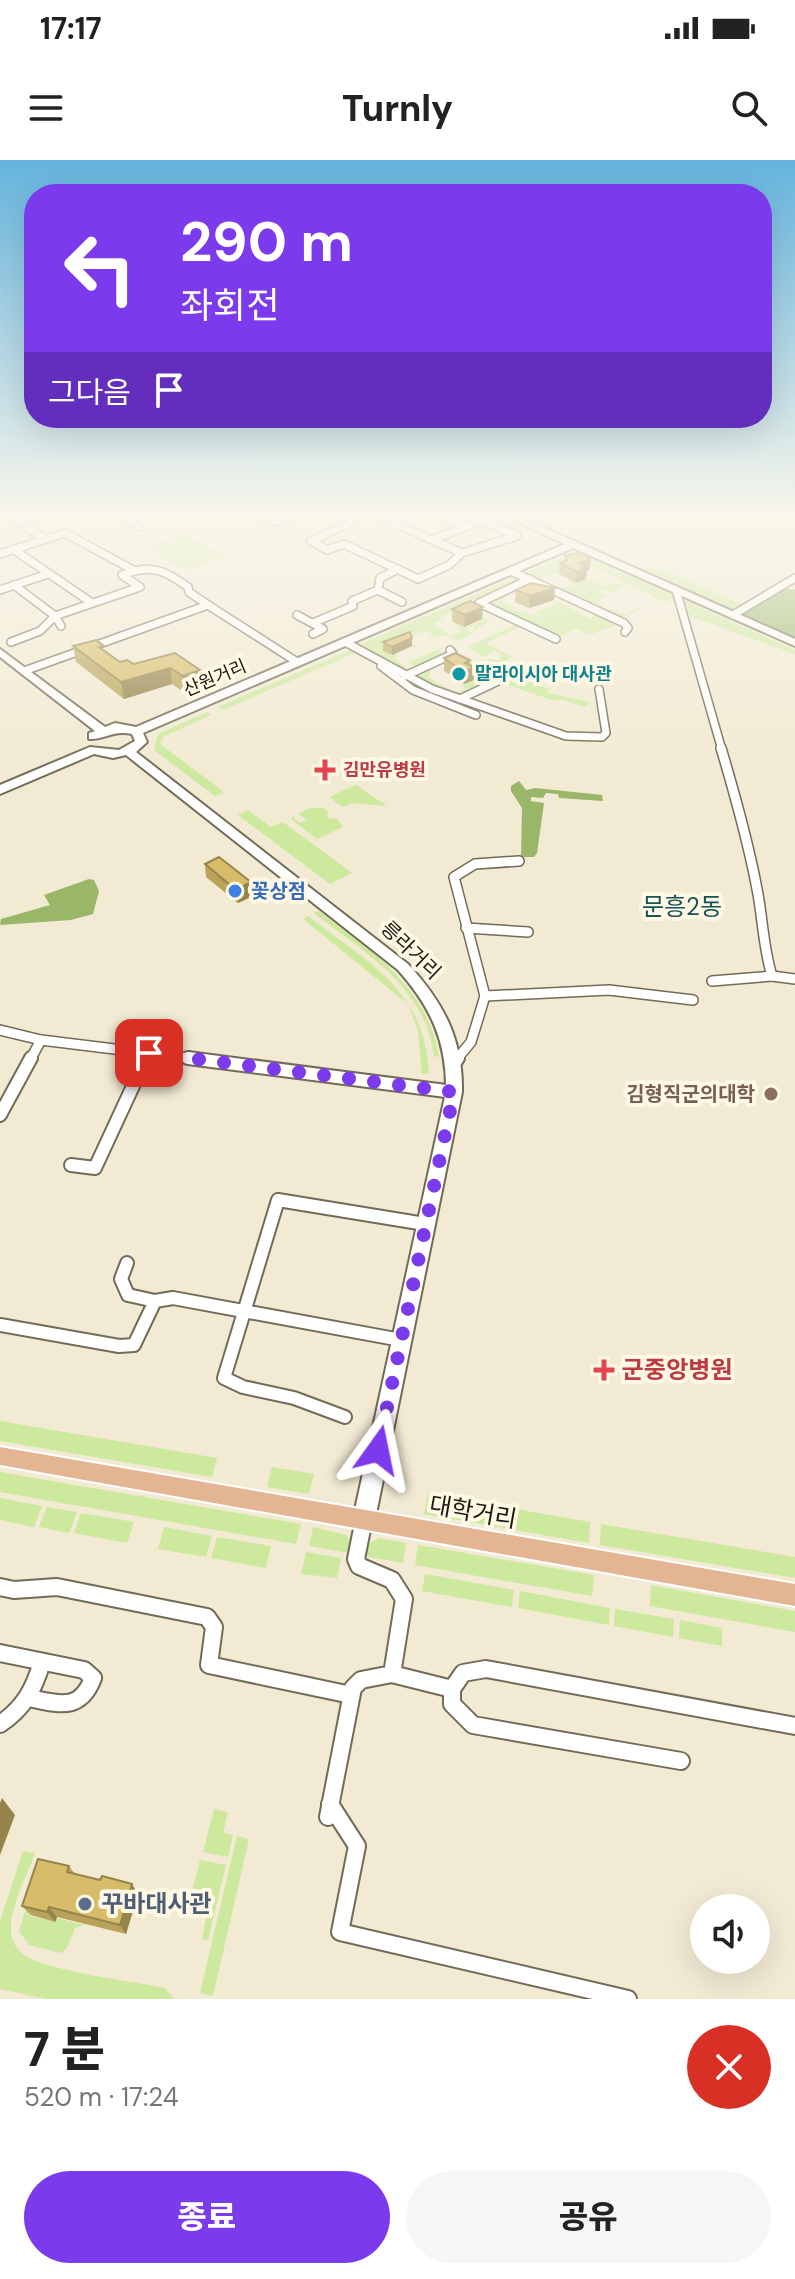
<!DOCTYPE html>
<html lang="ko">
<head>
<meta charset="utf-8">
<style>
	body { margin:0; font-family:"DM Sans","Noto Sans KR",sans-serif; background:#f6f6f6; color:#222; height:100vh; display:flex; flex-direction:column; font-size:30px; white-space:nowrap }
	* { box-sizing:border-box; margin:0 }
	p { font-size:26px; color:#767676 }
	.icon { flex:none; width:44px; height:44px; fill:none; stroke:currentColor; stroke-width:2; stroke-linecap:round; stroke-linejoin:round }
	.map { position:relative; height:1839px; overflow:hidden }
	.sheet { display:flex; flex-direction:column; background:#fff; flex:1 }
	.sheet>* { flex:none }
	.hud { position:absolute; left:24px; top:24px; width:748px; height:244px; border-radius:32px; box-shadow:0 8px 32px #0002; background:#7c3aed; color:#fff; overflow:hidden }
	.controls { position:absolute; left:690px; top:1734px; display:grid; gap:16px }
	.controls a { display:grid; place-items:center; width:80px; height:80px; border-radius:50%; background:#fff; box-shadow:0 8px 32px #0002; font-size:40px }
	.pin { position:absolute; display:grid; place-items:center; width:68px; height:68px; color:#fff; margin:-34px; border-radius:16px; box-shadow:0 4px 12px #0006 }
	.me { position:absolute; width:88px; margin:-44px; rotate:12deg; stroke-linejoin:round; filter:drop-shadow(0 0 6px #0008) }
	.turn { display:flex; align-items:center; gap:28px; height:168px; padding:0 24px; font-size:36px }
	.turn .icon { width:104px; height:104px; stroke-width:2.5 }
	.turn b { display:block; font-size:56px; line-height:68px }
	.then { display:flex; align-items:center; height:76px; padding:0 24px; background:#0003; gap:16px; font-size:30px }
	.round { display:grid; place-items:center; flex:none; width:84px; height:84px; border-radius:42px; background:#f6f6f6 }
	.overview { display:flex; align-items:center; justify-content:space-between; height:136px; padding:0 24px }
	h1 { font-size:48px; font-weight:800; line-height:60px }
	.primary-button { display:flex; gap:16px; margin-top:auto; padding:16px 24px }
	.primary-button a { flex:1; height:92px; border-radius:48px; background:#7c3aed; color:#fff; font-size:32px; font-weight:800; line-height:92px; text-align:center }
	.primary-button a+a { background:#f6f6f6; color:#222 }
	.status { display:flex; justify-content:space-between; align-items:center; height:56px; padding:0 40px; background:#fff; direction:ltr }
	.status svg { height:22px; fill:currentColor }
	header { display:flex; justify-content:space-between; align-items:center; height:104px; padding:0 24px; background:#fff; font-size:36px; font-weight:800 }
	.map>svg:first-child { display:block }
</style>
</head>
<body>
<div class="status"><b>17:17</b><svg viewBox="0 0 49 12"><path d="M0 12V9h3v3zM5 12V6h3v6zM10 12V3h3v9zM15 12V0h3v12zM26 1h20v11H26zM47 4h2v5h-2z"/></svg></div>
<header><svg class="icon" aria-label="menu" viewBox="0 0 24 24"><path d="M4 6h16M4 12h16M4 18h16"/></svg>Turnly<svg class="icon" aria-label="search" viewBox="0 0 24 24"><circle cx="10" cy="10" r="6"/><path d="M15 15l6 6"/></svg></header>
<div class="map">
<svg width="795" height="1839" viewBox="0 0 795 1839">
	<rect width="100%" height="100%" fill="#f2ead3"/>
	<g fill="#cce99e">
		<polygon points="185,374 224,396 186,410 146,387"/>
		<polygon points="575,392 672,434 676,441 661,441 628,423 617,428 616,432 598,430 607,437 597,442 605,448 625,454 638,447 642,449 619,458 547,425 565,428 574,425 565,419 576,423 589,419 605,425 620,423 606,427 625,422 584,404 550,415 539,422 522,414"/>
		<polygon points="638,406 663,410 744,445 732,449"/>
		<polygon points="519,416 527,419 468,442 470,444 439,458 443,460 433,464 451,476 462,471 451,461 464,468 475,463 467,470 472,472 476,463 483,460 470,453 473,452 491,461 460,480 465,483 447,476 429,477 433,474 426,471 408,476 414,480 410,482 418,487 415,488 406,484 384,491 391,496 397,494 395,499 408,509 415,506 409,502 441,488 443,489 437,493 447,492 407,512 356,486"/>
		<polygon points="503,434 506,436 501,441 514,447 511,449 530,454 527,457 533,454 542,458 535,453 559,442 591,459 595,456 591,452 617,464 590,475 576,469 556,478 485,444"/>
		<polygon points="683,440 795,490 795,494 689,456"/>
		<polygon points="503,458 524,465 486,483 512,497 505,501 516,507 527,502 528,505 461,536 413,517 430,510 429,518 456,533 466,529 462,526 474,520 465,515 466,499 494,515 502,511 486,499 501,500 500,493 495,491 483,497 467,487 515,465"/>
		<polygon points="350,490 355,493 223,550 218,547"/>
		<polygon points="532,508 541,513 527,521 549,529 548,533 590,542 585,547 564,540 552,540 501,523"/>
		<polygon points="207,552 211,555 163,577 160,584 224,632 215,636 154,590 158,574"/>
		<polygon points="356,625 387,646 351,643 343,647 329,637"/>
		<polygon points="310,648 323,648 328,651 327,658 337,659 343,667 317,679 291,659 293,656 299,663 308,660 298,654"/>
		<polygon points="248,650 271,667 283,662 352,713 330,724 238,655"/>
		<path d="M319,751C371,791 428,827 439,897L434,896C426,827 364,792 314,753Z"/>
		<path d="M308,756C368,803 425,829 429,914H422L418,871L408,844L303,759Z"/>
		<polygon points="0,1261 217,1298 212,1317 0,1281"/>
		<polygon points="272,1307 314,1314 309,1334 267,1327"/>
		<polygon points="0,1312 301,1364 296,1384 0,1332"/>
		<polygon points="428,1334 590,1362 589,1383 424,1354"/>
		<polygon points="0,1338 42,1346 34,1367 0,1360"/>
		<polygon points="47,1347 77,1352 69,1373 39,1367"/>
		<polygon points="81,1353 134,1362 127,1383 74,1373"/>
		<polygon points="601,1364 795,1397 795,1418 600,1385"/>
		<polygon points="164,1367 212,1376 206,1397 158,1389"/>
		<polygon points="313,1367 346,1375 350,1380 348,1393 309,1386"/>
		<polygon points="217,1377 271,1386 266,1408 211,1398"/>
		<polygon points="379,1378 406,1383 403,1403 364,1396 368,1384"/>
		<polygon points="418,1385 594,1415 592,1436 415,1405"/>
		<polygon points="306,1392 341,1398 337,1418 301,1414"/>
		<polygon points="425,1414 514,1430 512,1447 422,1431"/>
		<polygon points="651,1425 795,1451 795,1472 650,1446"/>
		<polygon points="520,1431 610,1448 609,1465 518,1448"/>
		<polygon points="615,1449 674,1459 673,1477 614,1466"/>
		<polygon points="680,1460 722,1468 722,1486 679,1478"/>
		<polygon points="214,1649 228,1652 223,1673 233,1675 228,1697 203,1692"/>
		<polygon points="237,1676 249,1679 213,1836 200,1833"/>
		<path d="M23,1691L35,1693C27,1716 10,1746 11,1770C11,1781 17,1791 26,1796C52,1812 132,1821 165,1828L174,1839H46L0,1829V1761Z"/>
		<polygon points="200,1700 226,1705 208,1780 202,1779 211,1732 193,1728"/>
		<polygon points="46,1708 30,1756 55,1762 57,1758 84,1765 75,1768 67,1788 61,1793 29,1785 19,1771 37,1712"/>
	</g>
	<g fill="#99b669">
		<polygon points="783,428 795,430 795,477 743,454"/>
		<polygon points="519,621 526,630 535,628 602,635 603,641 559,638 558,634 546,633 543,638 531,637 531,641 544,643 537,693 534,697 521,697 522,648 511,631 511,626"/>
		<polygon points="89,719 94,720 99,731 93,754 71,760 0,765 1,759 50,745 44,735"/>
	</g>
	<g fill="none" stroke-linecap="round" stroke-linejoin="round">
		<defs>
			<g id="street-far3">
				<polyline points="6,353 45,379"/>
				<polyline points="116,353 139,367"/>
				<polyline points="257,353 275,362 300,353"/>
				<polyline points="343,353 356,360 311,381 327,390 344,384 418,419 449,405 462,393"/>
				<polyline points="374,353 432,380 465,367"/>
				<polyline points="433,353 465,367 508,353"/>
				<polyline points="432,380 462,393 517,376 466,353"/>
				<polyline points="13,389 92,443"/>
				<polyline points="0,394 65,373 135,411 122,415 140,427 55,456 40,471 11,482"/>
				<polyline points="398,409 380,418 378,430 402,442"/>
				<path d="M135,411C156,405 171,415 188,427L189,432L208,445"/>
				<polyline points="511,411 624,463 628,468 625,472"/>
				<polyline points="530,419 479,443 556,479"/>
				<polyline points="14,425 55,456 61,466"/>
				<polyline points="0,430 48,414"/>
				<polyline points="676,430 722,590"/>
				<polyline points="297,455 323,469 313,474"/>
				<polyline points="733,455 795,418"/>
				<polyline points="313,463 353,446 352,441 378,430"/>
				<polyline points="345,482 432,529 566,576 602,577 606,573 599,529"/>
				<polyline points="381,506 413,530 476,555"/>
				<polyline points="24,511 208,445 297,502"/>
				<polyline points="405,516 453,494 450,490"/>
				<polyline points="460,539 515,513"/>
			</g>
			<g id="street-far2">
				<polyline points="466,768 528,772"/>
				<polyline points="772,816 795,819"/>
				<path d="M712,821L772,816C763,787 763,759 757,729C748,681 735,635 721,588"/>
				<polyline points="485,836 609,830 693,840"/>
				<polyline points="0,870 41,880 204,900"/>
				<polyline points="30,900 41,880"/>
				<polyline points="145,900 149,893"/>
				<polyline points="456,900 471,882 485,836 454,717 475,704 519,701"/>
			</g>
			<g id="street-far1">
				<polyline points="188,898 454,932"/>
				<polyline points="456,901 458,898"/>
				<polyline points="0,955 31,898"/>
				<polyline points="71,1005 95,1008 146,898"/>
				<polyline points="127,1103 121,1119 128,1135 155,1141"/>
				<polyline points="0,1165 119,1186 134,1185 155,1141 173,1138 401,1180"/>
				<polyline points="345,1257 294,1238 243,1227 224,1218 278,1040 425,1064"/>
			</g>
			<g id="street">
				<polyline points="0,1427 14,1430 57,1427 207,1457 214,1467 209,1505 351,1535"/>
				<path d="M0,1493L84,1510L93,1518C80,1552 59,1544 29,1538"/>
				<polyline points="392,1514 452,1529 463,1513 486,1509 795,1566"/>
				<polyline points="452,1529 452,1544 473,1565 681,1601"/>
				<path d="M0,1564C24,1548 34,1529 42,1502"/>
				<polyline points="330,1644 357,1686 340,1772 628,1839"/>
				<polyline points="328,1657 353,1528 361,1520 392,1514 404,1439 392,1420 359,1406 356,1399 364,1359"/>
			</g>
			<path id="secondary" d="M498,353H511L795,479V486L573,388L143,573L147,582L136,592L408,804C443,842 463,879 462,932L375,1359L372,1366L364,1369L356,1366L353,1359L446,932C447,882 431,847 398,810L126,595L113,598L94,594L0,634V625L90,587L119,590L135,581L132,574C110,570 106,580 89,579V573L95,571L0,497V489L105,567L115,563L136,567L565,384Z"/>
			<polygon id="primary" points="0,1287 795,1424 795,1446 0,1305"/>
		</defs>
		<use href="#street-far3" stroke="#726b57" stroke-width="10"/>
		<use href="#street-far2" stroke="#726b57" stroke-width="12"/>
		<use href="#street-far1" stroke="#726b57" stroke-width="16"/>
		<use href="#street" stroke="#726b57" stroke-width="20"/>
		<use href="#secondary" stroke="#726b57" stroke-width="4"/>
		<use href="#primary" stroke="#fff" stroke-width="4"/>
		<use href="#street-far3" stroke="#fff" stroke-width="7"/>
		<use href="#street-far2" stroke="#fff" stroke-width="9"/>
		<use href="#street-far1" stroke="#fff" stroke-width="12"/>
		<use href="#street" stroke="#fff" stroke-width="16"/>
		<use href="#secondary" fill="#fff" fill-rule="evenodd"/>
		<use href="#primary" fill="#e4b593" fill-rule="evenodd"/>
	</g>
	<g fill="#b9a35a">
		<polygon points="565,395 591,398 589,410 587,411 586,419 576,423 559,414 560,403 564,401"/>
		<polygon points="555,428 554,440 529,448 515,442 516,430"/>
		<polygon points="452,449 482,459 464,467 452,461"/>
		<polygon points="412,478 412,486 392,495 383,491 383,482"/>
		<polygon points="73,486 105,491 120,502 134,504 175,493 202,526 185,533 172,524 124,539 76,502"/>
		<polygon points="444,498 474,507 474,520 464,524 444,511"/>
		<polygon points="205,704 253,736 238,743 206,717"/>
		<polygon points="69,1706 75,1714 138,1734 126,1774 57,1757 55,1762 31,1755 22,1746"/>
	</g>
	<g fill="#96844a">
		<polygon points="591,398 589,410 587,411 586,419 576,423 579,403"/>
		<polygon points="555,428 554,440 529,448 530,436"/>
		<polygon points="483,447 482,459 464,467 465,455"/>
		<polygon points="412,478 412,486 392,495 392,487"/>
		<polygon points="470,500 469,510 474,507 474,520 464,524 465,503"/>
		<polygon points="170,508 172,524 124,539 121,522"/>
		<polygon points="200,510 202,526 185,533 183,516"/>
		<polygon points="251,722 253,736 238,743 236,730"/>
		<polygon points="2,1638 15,1655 0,1695 0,1643"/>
		<polygon points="132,1724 138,1734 126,1774 120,1765"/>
		<polygon points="49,1747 57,1757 55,1762 47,1752"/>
	</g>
	<g fill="#d7bd69" stroke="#96844a" stroke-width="2">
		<polygon points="579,393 591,398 579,403 587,407 577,412 560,403 567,400 565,395"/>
		<polygon points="531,423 555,428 530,436 516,430"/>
		<polygon points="470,441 483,447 465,455 452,449"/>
		<polygon points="410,472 412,478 392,487 383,482"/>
		<polygon points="96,480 104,486 99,487 120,502 127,500 134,504 175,493 200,510 183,516 170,508 121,522 73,486"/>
		<polygon points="455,493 470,500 465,503 474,507 464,512 444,498"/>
		<polygon points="219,697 251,722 236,730 205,704"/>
		<polygon points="38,1699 69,1706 67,1712 100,1720 102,1716 132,1724 120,1765 49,1747 47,1752 22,1746"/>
	</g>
	<linearGradient id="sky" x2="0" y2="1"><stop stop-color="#65b4de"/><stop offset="0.58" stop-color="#f9f6eb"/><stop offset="1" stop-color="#f9f6eb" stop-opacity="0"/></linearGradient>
	<rect width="795" height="611" fill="url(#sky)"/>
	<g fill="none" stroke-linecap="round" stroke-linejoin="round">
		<polyline stroke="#7c3aed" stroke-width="14" stroke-dasharray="0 25.2" points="149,893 454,932 378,1290"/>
	</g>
	<circle fill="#0f9aa8" stroke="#fef8e5" stroke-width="3" cx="459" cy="514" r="8"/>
	<g fill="#e0444e" stroke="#fef8e5" stroke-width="3">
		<path d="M321 598h8v8h8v8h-8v8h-8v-8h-8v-8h8z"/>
		<path d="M600 1198h8v8h8v8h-8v8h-8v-8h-8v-8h8z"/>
	</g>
	<circle fill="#3f7fe0" stroke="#fef8e5" stroke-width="3" cx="235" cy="731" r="8"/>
	<circle fill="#8d6e63" stroke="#fef8e5" stroke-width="3" cx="771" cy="934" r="8"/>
	<circle fill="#5c6f8a" stroke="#fef8e5" stroke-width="3" cx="85" cy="1744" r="8"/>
	<g text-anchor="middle" stroke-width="8" stroke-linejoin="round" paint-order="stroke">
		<g font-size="18" font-weight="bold" fill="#0d838f" stroke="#fef8e5" text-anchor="start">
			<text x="475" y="520">말라이시아 대사관</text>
		</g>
		<g font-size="18" fill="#1b1810" stroke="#fef8e5">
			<text transform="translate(215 518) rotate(-23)" y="6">산원거리</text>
		</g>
		<g font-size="18" font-weight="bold" fill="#be3a42" stroke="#fef8e5" text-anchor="start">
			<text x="343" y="616">김만유병원</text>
		</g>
		<g font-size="20" font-weight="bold" fill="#366cbe" stroke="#fef8e5" text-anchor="start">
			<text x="251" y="738">꽃상점</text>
		</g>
		<g font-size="20" fill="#1b1810" stroke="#fef8e5">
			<text transform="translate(411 790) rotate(44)" y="7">릉라거리</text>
		</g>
		<g font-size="20" font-weight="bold" fill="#785e54" stroke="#fef8e5" text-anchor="end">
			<text x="755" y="941">김형직군의대학</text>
		</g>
		<g font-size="24" fill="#145253" stroke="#fef8e5">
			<text x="682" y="755">문흥2동</text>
		</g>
		<g font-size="24" font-weight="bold" fill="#be3a42" stroke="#fef8e5" text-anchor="start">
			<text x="622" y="1218">군중앙병원</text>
		</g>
		<g font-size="24" fill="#1b1810" stroke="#fef8e5">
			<text transform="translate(473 1352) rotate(10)" y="8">대학거리</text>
		</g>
		<g font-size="24" font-weight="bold" fill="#4e5e75" stroke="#fef8e5" text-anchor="start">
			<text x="101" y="1752">꾸바대사관</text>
		</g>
	</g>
</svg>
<div class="controls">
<a><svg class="icon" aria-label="sound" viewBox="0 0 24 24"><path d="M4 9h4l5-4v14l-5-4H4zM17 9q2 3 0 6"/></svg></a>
</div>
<div class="pin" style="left:149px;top:893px;background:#d93025"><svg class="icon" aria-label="arrive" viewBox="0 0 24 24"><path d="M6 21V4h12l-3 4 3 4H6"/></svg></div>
<svg class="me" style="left:378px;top:1290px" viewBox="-20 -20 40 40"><path d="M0-17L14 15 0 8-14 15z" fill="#7c3aed" stroke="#fff" stroke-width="4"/></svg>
<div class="hud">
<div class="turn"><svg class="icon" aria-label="left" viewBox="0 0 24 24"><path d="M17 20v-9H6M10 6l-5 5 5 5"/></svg><div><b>290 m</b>좌회전</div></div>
<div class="then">그다음<svg class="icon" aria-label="arrive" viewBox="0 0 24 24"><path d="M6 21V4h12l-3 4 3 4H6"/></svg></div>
</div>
</div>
<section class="sheet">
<div class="overview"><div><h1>7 분</h1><p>520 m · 17:24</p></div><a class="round" style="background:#d93025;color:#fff"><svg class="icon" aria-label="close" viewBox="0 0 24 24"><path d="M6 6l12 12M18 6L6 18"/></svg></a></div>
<div class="primary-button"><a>종료</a><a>공유</a></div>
</section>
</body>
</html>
